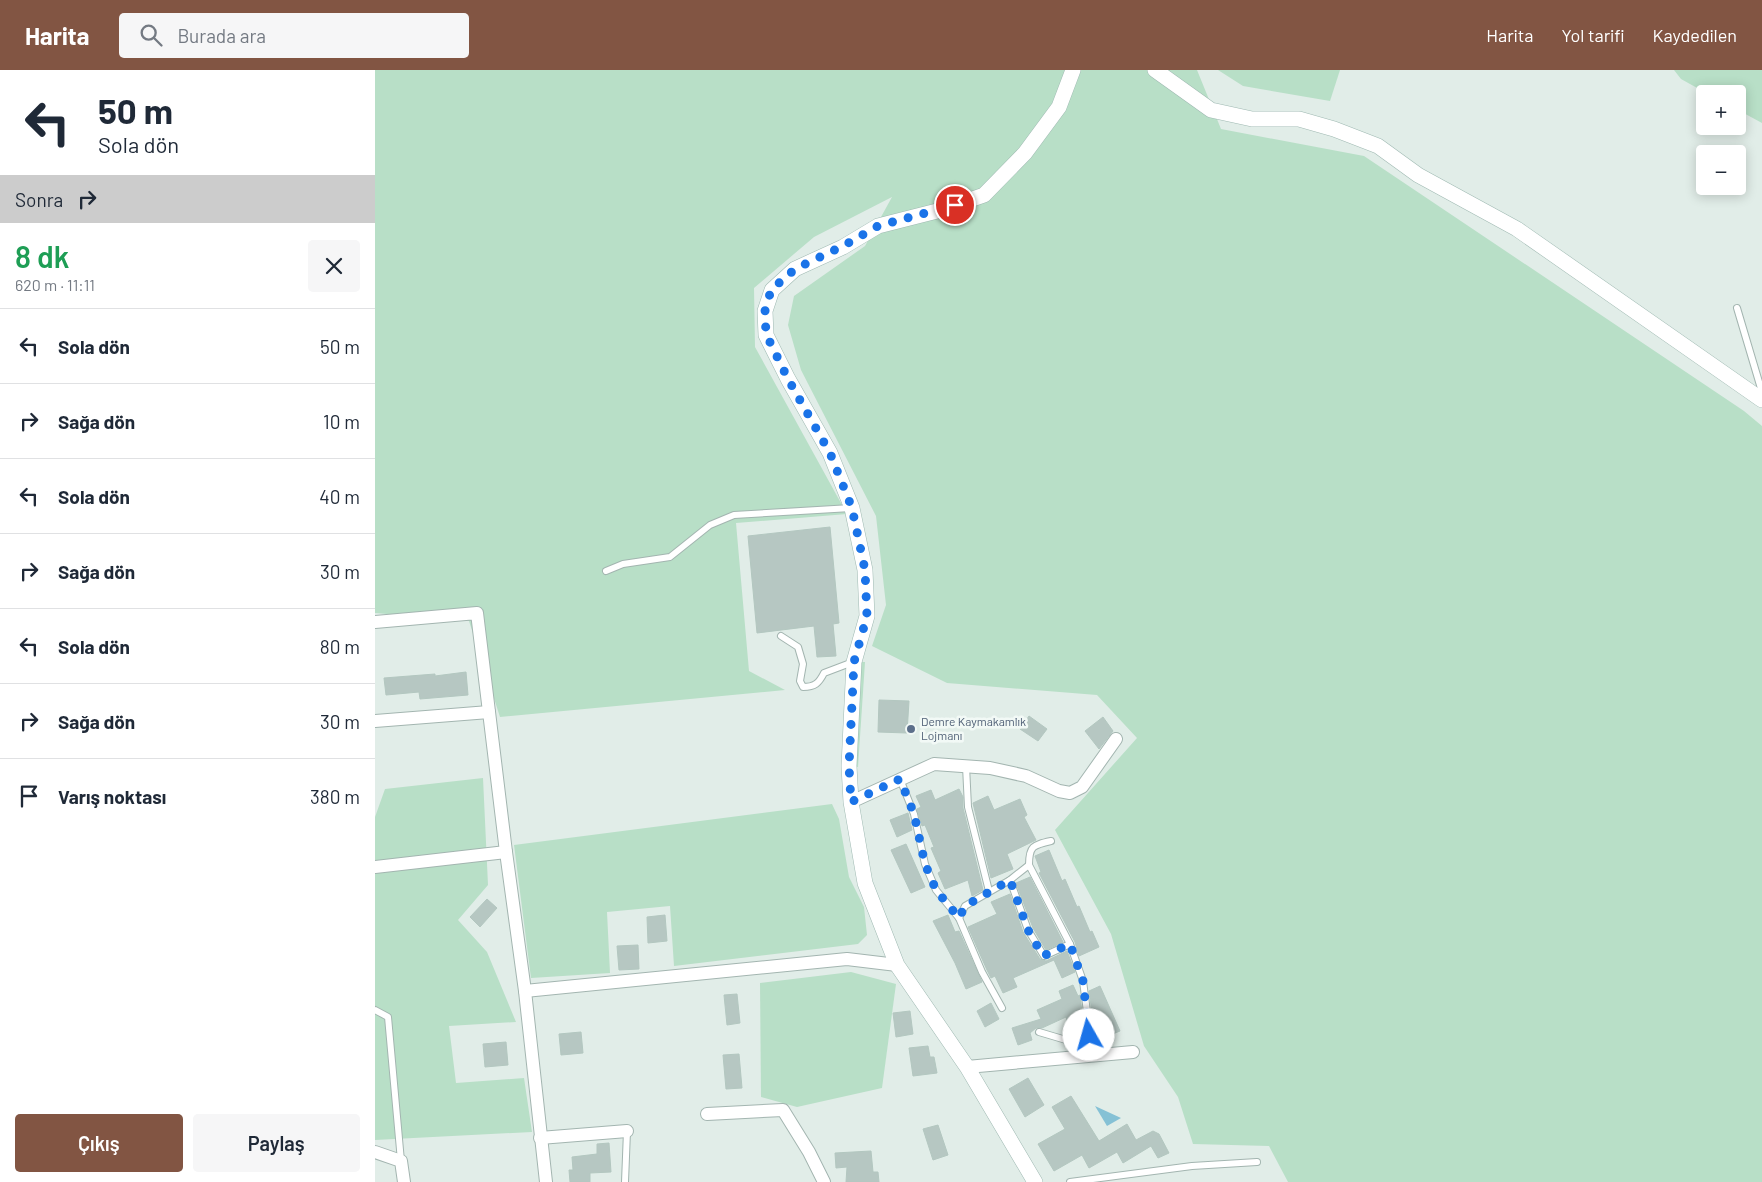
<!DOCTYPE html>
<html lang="tr">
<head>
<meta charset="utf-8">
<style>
	body { margin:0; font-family:Barlow,sans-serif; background:#f6f6f7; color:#1f2937; height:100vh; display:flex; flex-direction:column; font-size:19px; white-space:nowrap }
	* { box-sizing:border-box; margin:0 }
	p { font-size:16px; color:#747a83 }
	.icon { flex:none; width:28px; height:28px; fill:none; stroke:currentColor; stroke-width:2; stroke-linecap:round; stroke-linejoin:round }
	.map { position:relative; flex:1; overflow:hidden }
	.sheet { display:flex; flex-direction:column; background:#fff; width:375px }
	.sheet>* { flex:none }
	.top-card { background:#fff; color:#1f2937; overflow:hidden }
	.controls { position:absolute; left:1321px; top:15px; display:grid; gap:10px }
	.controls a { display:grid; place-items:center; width:50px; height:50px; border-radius:5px; background:#fff; box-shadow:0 2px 12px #0003; font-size:25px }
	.pin { position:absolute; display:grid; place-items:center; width:42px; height:42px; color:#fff; margin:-21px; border:2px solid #fff; border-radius:50%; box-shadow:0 1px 5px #0007 }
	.me { position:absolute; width:55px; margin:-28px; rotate:353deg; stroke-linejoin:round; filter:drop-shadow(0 0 4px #0008) }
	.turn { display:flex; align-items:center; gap:18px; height:105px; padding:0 15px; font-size:22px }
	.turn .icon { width:65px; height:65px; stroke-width:2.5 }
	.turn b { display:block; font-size:35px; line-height:42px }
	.then { display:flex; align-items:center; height:48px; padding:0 15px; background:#0003; gap:10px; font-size:19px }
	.round { display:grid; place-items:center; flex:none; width:52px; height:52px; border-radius:5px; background:#f6f6f7 }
	.headline { display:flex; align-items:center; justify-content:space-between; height:85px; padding:0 15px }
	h1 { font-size:30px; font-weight:600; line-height:38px; color:#1e9e55 }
	.action { display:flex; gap:10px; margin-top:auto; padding:10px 15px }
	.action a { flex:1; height:58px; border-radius:5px; background:#825543; color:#fff; font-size:20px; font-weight:600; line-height:58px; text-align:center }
	.action a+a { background:#f6f6f7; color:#1f2937 }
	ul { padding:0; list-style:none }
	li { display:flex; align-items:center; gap:15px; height:75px; padding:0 15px; border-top:1px solid #e0e1e3 }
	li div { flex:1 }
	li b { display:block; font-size:19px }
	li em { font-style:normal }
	header { display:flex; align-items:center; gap:30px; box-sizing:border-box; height:70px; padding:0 25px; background:#825543; color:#fff }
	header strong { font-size:24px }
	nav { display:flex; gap:28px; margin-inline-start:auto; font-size:18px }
	.search { width:350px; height:45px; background:#f6f6f7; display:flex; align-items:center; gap:12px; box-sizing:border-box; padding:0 18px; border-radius:5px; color:#747a83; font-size:19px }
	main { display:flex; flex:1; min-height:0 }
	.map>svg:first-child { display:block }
</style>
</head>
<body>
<header>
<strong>Harita</strong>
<div class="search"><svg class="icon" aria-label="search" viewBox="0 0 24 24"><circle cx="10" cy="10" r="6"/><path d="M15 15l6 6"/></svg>Burada ara</div>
<nav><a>Harita</a><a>Yol tarifi</a><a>Kaydedilen</a></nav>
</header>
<main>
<section class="sheet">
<div class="top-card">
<div class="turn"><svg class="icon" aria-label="left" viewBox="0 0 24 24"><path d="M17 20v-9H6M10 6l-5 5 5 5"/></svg><div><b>50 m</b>Sola dön</div></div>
<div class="then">Sonra<svg class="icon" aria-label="right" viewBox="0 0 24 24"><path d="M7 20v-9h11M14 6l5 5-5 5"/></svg></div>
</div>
<div class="headline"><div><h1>8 dk</h1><p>620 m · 11:11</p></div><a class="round"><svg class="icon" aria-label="close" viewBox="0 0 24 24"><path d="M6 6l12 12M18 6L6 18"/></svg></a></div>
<ul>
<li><svg class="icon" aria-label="left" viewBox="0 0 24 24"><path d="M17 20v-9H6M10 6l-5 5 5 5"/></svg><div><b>Sola dön</b></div><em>50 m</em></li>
<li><svg class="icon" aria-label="right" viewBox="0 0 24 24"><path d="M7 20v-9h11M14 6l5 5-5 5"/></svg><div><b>Sağa dön</b></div><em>10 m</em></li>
<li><svg class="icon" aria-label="left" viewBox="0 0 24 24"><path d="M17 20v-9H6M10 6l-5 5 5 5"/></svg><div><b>Sola dön</b></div><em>40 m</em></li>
<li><svg class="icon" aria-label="right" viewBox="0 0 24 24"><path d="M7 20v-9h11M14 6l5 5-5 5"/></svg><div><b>Sağa dön</b></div><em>30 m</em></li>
<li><svg class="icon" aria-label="left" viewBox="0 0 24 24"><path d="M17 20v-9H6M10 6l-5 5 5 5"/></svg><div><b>Sola dön</b></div><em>80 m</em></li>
<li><svg class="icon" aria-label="right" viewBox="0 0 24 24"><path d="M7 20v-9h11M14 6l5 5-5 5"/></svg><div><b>Sağa dön</b></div><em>30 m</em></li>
<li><svg class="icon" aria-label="arrive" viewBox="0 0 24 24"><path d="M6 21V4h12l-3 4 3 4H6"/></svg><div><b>Varış noktası</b></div><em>380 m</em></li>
</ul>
<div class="action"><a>Çıkış</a><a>Paylaş</a></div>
</section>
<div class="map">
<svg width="1387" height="1112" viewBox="0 0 1387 1112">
	<rect width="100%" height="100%" fill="#e1ede8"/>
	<g fill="#b8dfc7">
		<polygon points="0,0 822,0 846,59 989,86 1369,341 1387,356 1387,1112 913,1112 894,1076 818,1074 803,1027 769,976 736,864 680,760 762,668 722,625 572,613 497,576 511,535 501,446 426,300 413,255 419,226 490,176 517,127 439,167 379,218 380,277 472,444 361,453 374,601 410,620 125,647 94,551 0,543"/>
		<polygon points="843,0 965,0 955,31 868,16"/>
		<polygon points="1299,0 1387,0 1387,53 1363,40 1362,24 1333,24 1306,9"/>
		<polygon points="479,592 490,592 483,697 474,696"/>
		<polygon points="108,708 113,815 83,850 112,882 141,952 74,956 81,1013 149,1008 157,1062 0,1070 0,747 10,719"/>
		<polygon points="457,734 464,749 474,807 489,837 492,865 483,874 299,896 295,836 232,842 235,903 156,908 139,775"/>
		<polygon points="476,902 521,914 507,1018 422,1037 386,1027 385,913"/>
	</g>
	<polygon fill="#85c1d5" points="720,1036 746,1048 732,1056"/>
	<g fill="#b6c7c2" stroke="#b3c7c0">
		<polygon points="455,457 464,553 458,554 461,586 442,587 439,556 382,563 373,466"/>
		<polygon points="91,602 93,625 45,629 44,622 11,625 9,608 60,604 60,606"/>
		<polygon points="504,630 534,631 532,663 503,662"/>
		<polygon points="654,646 672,659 663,671 645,659"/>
		<polygon points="728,647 738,661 724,679 710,661"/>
		<polygon points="584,719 588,727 588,738 608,820 597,826 593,810 570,819 563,803 566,801 556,778 559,777 550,755 547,756 542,739 546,737 541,726 556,720 560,730"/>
		<polygon points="613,726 619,740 645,729 652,745 649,747 661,770 632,784 638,799 616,808 598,733"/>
		<polygon points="533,743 537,760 522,767 515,750"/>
		<polygon points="531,774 550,817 536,823 516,780"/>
		<polygon points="674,780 687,811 690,809 702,837 704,836 715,862 717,861 724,877 704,886 700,872 664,803 666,802 660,786"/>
		<polygon points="655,807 688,872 671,880 658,858 641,813"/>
		<polygon points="635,824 648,862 665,889 671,891 692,881 700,902 687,908 679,890 638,908 642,917 628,923 620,906 616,908 612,900 593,857 622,844 616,832"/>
		<polygon points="112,829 122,838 105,857 95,847"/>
		<polygon points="290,845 292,871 273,873 272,847"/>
		<polygon points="573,845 580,862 584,861 607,912 591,919 580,893 558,851"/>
		<polygon points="263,875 264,899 244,900 242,876"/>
		<polygon points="698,915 703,926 705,925 709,960 696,964 691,947 667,958 661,958 655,963 657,970 643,975 637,958 666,949 662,940 687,929 684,921"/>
		<polygon points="725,916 745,961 730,967 725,955 719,957 714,921"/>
		<polygon points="362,924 365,953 352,955 349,925"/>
		<polygon points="616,933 624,949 610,957 602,941"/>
		<polygon points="535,941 538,964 521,967 518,943"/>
		<polygon points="206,962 208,983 186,985 184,964"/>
		<polygon points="131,972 133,995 110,997 108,974"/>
		<polygon points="553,976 555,987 559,987 562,1003 538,1006 534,978"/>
		<polygon points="364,984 367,1018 351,1019 348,985"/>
		<polygon points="653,1008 669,1035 650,1047 634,1019"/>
		<polygon points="696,1026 724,1071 752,1054 761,1070 778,1061 784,1064 794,1083 783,1088 776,1076 748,1093 742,1082 714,1098 707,1085 679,1101 663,1074 690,1059 677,1037"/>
		<polygon points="563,1055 573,1085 558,1090 548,1059"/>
		<polygon points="234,1073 236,1102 215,1103 215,1112 195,1112 194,1100 198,1100 197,1087 222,1084 222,1074"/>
		<polygon points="496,1081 498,1102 503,1102 504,1112 471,1112 472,1097 461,1098 460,1083"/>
	</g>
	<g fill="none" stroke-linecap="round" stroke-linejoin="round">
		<defs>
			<g id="lane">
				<polyline points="1362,238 1387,322"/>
				<polyline points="231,501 248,494 295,487 335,455 359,445 476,438"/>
				<path d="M406,566L423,577L428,594L425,611L428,617C440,617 444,613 449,603L478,592"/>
				<polyline points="591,696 593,737 614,821"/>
				<polyline points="525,709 539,744 550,794 561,820 584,848 607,902 627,938"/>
				<path d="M654,795C654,776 658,775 676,771"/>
				<polyline points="635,810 653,860 669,886 695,874"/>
				<polyline points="584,848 590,836 635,810 654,795 695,874 708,911 715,965 691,970 664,962"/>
				<polyline points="0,940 13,947 26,1091"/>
				<polyline points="250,1112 252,1061"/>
				<polyline points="695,1112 817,1096 882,1092"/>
			</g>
			<g id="street">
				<polyline points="0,552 102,543 131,782 150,921 472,889 522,895"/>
				<polyline points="0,651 114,642"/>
				<polyline points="476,732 559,694 615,698 651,706 684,721 695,723 707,717 741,669"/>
				<polyline points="0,797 131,782"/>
				<polyline points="150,921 171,1112"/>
				<polyline points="592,997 758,982"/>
				<polyline points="332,1044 408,1040 434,1082 449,1112"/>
				<polyline points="165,1068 252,1061"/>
				<polyline points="0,1082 26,1091 29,1112"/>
			</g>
			<g id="secondary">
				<polyline points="780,0 836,40 877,49 924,49 959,59 1003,76 1043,105 1142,159 1387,330"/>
				<polyline points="660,1112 592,997 522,895 490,813 476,732 474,696 479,592 492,546 490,500 477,438 455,383 413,309 391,265 390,241 397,220 420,199 468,177 503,156 566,140 609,125 650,83 684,37 698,0"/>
			</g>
		</defs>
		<use href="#lane" stroke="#a3b5b0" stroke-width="8"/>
		<use href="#street" stroke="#a3b5b0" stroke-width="14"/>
		<use href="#secondary" stroke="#9fb9b2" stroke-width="16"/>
		<use href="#lane" stroke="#fff" stroke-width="6"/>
		<use href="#street" stroke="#fff" stroke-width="12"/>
		<use href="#secondary" stroke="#fff" stroke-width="15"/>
	</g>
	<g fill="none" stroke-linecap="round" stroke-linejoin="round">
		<polyline stroke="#1a73e8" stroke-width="9" stroke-dasharray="0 16.2" points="580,135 503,156 468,176 420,199 396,220 390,241 391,264 413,309 455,383 477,438 490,500 492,546 479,592 474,696 476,732 525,709 539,744 550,794 561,820 584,848 590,836 635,810 653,860 668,886 695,874 708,911 714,965"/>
	</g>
	<circle fill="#5c6f8a" stroke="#f2f9f6" stroke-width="2" cx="536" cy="659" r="5"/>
	<g text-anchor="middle" stroke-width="5" stroke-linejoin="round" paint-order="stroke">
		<g font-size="12" fill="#4e5e75" stroke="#f2f9f6" text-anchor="start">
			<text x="546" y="656">Demre Kaymakamlık<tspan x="546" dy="14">Lojmanı</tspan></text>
		</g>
	</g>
</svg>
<div class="controls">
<a>+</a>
<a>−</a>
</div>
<div class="pin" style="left:580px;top:135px;background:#d93025"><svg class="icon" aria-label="arrive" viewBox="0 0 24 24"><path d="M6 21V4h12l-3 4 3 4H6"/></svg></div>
<svg class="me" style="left:714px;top:965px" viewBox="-20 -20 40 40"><circle r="19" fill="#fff"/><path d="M0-13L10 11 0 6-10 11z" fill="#1a73e8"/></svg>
</div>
</main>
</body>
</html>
